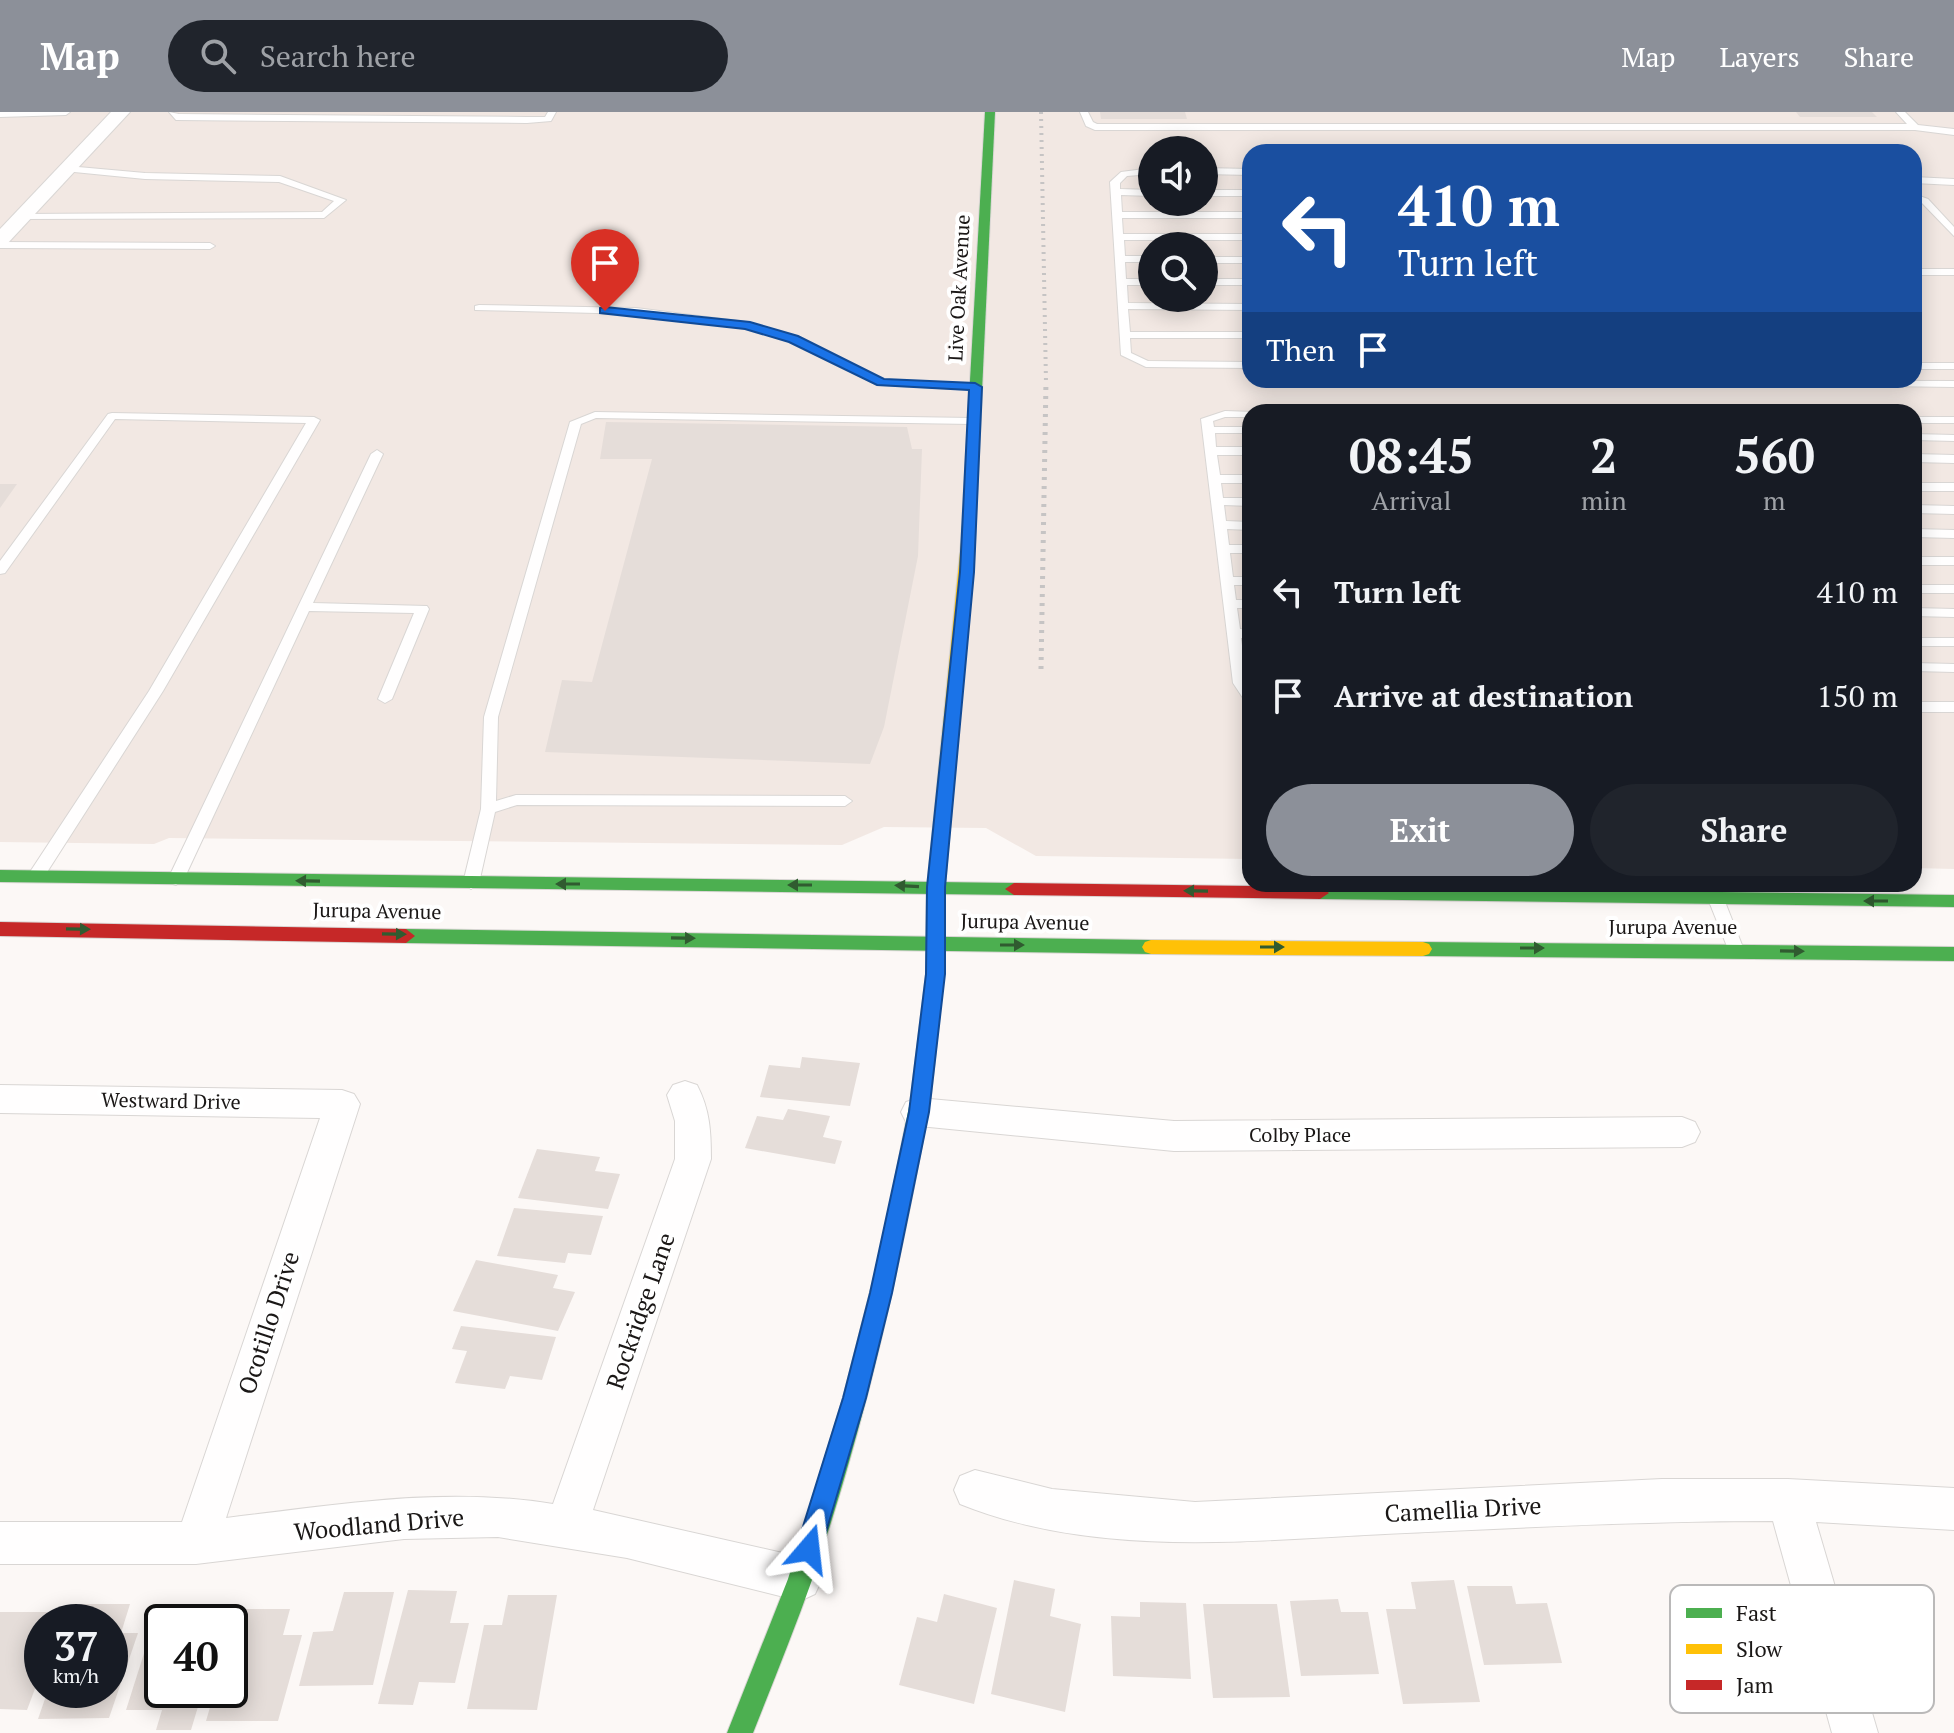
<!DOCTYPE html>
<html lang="en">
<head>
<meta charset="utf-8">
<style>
	body { margin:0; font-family:"PT Serif",serif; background:#20242c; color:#f1f3f6; height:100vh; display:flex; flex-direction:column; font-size:30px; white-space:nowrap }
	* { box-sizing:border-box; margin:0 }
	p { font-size:26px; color:#9ea1a6 }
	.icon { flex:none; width:44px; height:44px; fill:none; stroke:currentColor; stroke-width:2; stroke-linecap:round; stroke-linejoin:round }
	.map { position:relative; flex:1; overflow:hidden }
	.sheet { position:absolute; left:1242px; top:292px; width:680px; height:488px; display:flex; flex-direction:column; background:#171b24; border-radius:24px; box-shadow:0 4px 20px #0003 }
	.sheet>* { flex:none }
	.banner { position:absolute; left:1242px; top:32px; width:680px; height:244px; border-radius:24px; box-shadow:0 4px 20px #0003; background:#1a4fa0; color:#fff; overflow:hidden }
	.controls { position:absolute; left:1138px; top:24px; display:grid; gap:16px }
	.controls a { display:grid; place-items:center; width:80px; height:80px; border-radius:50%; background:#171b24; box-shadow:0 4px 20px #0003; font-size:40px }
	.speed { position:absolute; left:24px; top:1492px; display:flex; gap:16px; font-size:40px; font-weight:700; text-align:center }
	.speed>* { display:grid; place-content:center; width:104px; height:104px; border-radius:50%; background:#171b24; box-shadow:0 4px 20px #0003; line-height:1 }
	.speed small { font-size:20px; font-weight:400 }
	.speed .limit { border:4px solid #111; border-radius:12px; background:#fff; color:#111 }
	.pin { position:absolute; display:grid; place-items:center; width:68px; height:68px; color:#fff; margin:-82px -34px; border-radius:50% 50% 50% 0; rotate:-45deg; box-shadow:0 0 8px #0007 }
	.pin .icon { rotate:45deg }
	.me { position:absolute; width:88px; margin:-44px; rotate:17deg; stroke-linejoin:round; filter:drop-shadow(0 0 6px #0008) }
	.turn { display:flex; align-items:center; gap:28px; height:168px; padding:0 24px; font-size:36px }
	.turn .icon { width:104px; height:104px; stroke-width:2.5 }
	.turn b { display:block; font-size:56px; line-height:68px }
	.then { display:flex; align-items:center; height:76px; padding:0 24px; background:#0003; gap:16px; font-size:30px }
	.eta { display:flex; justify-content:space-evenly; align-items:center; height:136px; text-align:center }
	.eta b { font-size:48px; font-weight:700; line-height:56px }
	.primary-button { display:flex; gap:16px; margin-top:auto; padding:16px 24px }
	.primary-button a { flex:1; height:92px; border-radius:48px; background:#8c9099; color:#fff; font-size:32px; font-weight:700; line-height:92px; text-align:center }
	.primary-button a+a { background:#20242c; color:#f1f3f6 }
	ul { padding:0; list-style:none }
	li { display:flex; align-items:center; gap:24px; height:104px; padding:0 24px }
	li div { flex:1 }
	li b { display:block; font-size:30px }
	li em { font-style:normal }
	header { display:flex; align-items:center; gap:48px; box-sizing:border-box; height:112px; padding:0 40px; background:#8c9099; color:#fff }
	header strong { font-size:38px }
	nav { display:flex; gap:44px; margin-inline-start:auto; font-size:28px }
	.search { width:560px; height:72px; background:#20242c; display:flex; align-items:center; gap:20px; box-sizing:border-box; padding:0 28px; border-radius:44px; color:#9ea1a6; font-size:30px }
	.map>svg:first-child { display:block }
</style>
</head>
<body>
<header>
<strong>Map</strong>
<div class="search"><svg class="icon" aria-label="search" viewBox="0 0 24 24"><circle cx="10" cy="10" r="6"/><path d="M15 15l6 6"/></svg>Search here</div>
<nav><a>Map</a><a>Layers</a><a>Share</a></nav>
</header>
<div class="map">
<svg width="1954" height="1621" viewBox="0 0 1954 1621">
	<rect width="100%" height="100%" fill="#fcf8f6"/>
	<path fill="#f2e8e3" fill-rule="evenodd" d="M0,0H1954V757L1914,756V300H1250V747L1036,744L986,716L884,715L842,733L169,726L154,732L0,730ZM1152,38H1204V90H1152ZM1250,40H1914V268H1250ZM1152,134H1204V186H1152Z"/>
	<g fill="#e5ddd9">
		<polygon points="1100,0 1185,0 1187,7 1101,7"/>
		<polygon points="1796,0 1872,0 1877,5 1800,5"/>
		<polygon points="606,310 907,315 912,337 922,337 918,444 884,615 870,652 545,640 562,568 592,570 652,347 600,347"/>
		<polygon points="0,372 17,372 0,396"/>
		<polygon points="802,945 860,951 850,994 760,985 769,953 800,956"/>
		<polygon points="788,997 830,1004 823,1025 842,1029 835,1052 745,1036 757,1004 783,1008"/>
		<polygon points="537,1037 600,1045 595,1059 620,1062 608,1097 518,1086"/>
		<polygon points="514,1096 603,1104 591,1143 568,1141 565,1151 497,1144"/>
		<polygon points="476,1148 558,1163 553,1176 575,1180 558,1219 453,1199"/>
		<polygon points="461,1214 556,1225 542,1268 510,1264 505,1277 455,1271 467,1239 452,1237"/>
		<polygon points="1014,1468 1055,1477 1050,1504 1081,1512 1065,1600 991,1582"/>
		<polygon points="1454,1468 1480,1590 1403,1592 1386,1497 1416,1497 1411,1470"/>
		<polygon points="1467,1474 1512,1474 1516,1492 1547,1491 1562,1551 1484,1553"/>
		<polygon points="408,1478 457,1479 450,1511 469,1511 455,1571 419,1570 413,1593 378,1592"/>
		<polygon points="344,1480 394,1480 373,1573 299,1574 313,1520 333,1519"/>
		<polygon points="944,1482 997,1496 974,1592 899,1573 917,1505 937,1510"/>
		<polygon points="508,1483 557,1483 537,1598 467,1597 484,1513 502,1513"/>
		<polygon points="1338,1487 1341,1500 1368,1500 1379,1562 1301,1564 1290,1489"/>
		<polygon points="1140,1490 1186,1491 1191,1567 1113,1564 1111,1504 1140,1505"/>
		<polygon points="79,1492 130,1492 121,1521 138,1521 109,1606 38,1607 48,1578 110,1578 110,1510 72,1510"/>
		<polygon points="1203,1492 1277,1492 1290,1585 1213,1586"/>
		<polygon points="240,1497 290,1497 283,1523 302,1523 278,1609 206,1609 215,1578 230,1578 230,1529"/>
		<polygon points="0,1500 47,1500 33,1537 42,1537 42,1558 27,1598 0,1597"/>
		<polygon points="175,1501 226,1502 224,1510 172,1510"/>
		<polygon points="146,1535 162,1535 162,1578 203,1578 191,1618 156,1618 162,1598 126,1598"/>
	</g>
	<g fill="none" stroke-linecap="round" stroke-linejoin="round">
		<defs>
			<g id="lane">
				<polygon points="0,0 70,0 66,3 0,5"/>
				<polygon points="169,0 179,2 527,5 545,5 548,0 556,0 551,9 527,11 176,8"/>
				<polygon points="1080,0 1088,0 1093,10 1097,12 1907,12 1896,0 1905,0 1918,13 1954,17 1954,23 1915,18 1095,18 1086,14"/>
				<polygon points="67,54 145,61 280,64 346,88 324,106 19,107 19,103 22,102 322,100 334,89 279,70 145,67 64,59 62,57"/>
				<polygon points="1152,56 1152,62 1127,64 1120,71 1120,77 1152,78 1152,84 1121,83 1122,100 1250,100 1250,106 1122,106 1123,122 1250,122 1250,128 1124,128 1125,144 1152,144 1152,150 1125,150 1126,167 1152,167 1152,173 1127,173 1128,191 1250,192 1250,198 1128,197 1130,220 1250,220 1250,226 1130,226 1131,241 1148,249 1250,250 1250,256 1146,255 1121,243 1110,70 1121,60"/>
				<polygon points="1204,56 1250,57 1250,63 1204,62"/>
				<polygon points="1914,65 1954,67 1954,73 1914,71"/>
				<rect x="1204" y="78" width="46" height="6"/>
				<polygon points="1914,82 1928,87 1954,115 1954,124 1922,91 1914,88"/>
				<polygon points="0,130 210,131 215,134 210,137 0,136"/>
				<rect x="1204" y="145" width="46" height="6"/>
				<rect x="1914" y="157" width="40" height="6"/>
				<rect x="1204" y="167" width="46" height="6"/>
				<polygon points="479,193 636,196 746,210 798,225 884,268 975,272 981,275 975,278 878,273 790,229 745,216 636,202 475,198 475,194"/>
				<rect x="1914" y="251" width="40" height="6"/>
				<polygon points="1672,268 1954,269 1954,275 1678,271"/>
				<polygon points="1225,299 1254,300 1250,300 1250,305 1225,305 1213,309 1214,315 1250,315 1250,321 1215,321 1216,335 1250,335 1250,343 1217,343 1220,363 1250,363 1250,371 1221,371 1223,386 1250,386 1250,394 1224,393 1226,409 1250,410 1250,418 1227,417 1229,433 1250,433 1250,441 1230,441 1233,465 1250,465 1250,473 1234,473 1236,488 1250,488 1250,496 1237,496 1240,517 1250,518 1250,526 1241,526 1247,571 1250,575 1250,590 1245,589 1233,571 1201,307"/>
				<polygon points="595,300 972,306 978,309 972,312 596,306 581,312 498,605 496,689 516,683 845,684 852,689 845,694 517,693 495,700 479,771 471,777 463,771 481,697 484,605 570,310"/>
				<polygon points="112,301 314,305 320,308 163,579 42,768 30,768 28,764 30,760 149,579 306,311 115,307 5,461 0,462 0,449 108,302"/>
				<rect x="1914" y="305" width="40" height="6"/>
				<polygon points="1914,322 1954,323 1954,329 1914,328"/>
				<polygon points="377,338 383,342 313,491 427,494 429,497 392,587 385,591 378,587 414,501 309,499 184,767 176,773 170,771 168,767 371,342"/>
				<polygon points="1914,342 1954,343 1954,351 1914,350"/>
				<rect x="1914" y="371" width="40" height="8"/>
				<polygon points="1914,393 1954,394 1954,402 1914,401"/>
				<polygon points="1914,417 1954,418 1954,426 1914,425"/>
				<rect x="1914" y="445" width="40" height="8"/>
				<rect x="1914" y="473" width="40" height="8"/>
				<polygon points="1914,496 1954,497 1954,505 1914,504"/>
				<rect x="1914" y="526" width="40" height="8"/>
				<polygon points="1914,551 1954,552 1954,560 1914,559"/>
				<rect x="1914" y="590" width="40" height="10"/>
				<polygon points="1702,772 1718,772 1744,838 1742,842 1730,842"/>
			</g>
			<g id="street">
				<polygon points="111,0 130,0 7,132 0,134 0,117"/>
				<path d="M685,969L697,973C710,998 711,1020 711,1047L593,1398L800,1445L815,1452L822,1467L815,1482L800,1489L627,1446L498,1425L404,1427L196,1452H0V1410H182L320,1006L0,1001V973L342,978L354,982L360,992L226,1406C336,1393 443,1374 553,1392L675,1047V1009L667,983L673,973Z"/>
				<polygon points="919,986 1174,1009 1682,1005 1695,1010 1700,1020 1695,1030 1682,1035 1174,1039 919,1014 906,1010 901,1000 906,990"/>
				<path d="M975,1358L1052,1377L1195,1390L1662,1367H1788L1954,1376V1418L1816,1410L1878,1621H1832L1773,1409C1643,1409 1514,1416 1385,1422C1245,1429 1094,1446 960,1392L954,1378L960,1364Z"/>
			</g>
			<g id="fast">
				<polygon points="985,0 995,0 975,430 968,434 961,430"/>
				<polygon points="0,758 1014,771 1023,777 1014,783 0,770"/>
				<polygon points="1320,775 1954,783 1954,795 1320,787 1311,781"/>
				<polygon points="406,817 1151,828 1157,830 1160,835 1157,840 1151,842 406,831 397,824"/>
				<polygon points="1423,830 1954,835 1954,849 1423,844 1417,842 1414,837 1417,832"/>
				<path d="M921,976L928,978L931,984C902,1146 866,1312 812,1468C794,1519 773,1570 753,1621H727L788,1467L843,1286L883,1129L911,984L914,978Z"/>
			</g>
			<g id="slow">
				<polygon points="968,426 975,430 945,775 944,862 931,984 928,990 921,992 914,990 911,984 926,862 927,775 961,430"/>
				<polygon points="1151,828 1423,830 1429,832 1432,837 1429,842 1423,844 1151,842 1145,840 1142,835 1145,830"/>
			</g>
			<g id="jam">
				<polygon points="1014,771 1320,775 1329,781 1320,787 1014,783 1005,777"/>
				<polygon points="0,810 406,817 415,824 406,831 0,824"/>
			</g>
		</defs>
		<use href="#lane" stroke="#d9d6d4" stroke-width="2"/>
		<use href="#street" stroke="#d9d6d4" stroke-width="2"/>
		<use href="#fast" stroke="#d9d6d4" stroke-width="2"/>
		<use href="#slow" stroke="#d9d6d4" stroke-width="2"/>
		<use href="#jam" stroke="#d9d6d4" stroke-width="2"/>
		<use href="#lane" fill="#fffefe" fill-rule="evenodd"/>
		<use href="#street" fill="#fffefe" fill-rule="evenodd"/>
		<use href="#fast" fill="#4caf50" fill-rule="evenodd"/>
		<use href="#slow" fill="#ffc107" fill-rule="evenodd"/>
		<use href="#jam" fill="#c62828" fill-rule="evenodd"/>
		<polyline stroke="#c6c4c4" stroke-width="4" stroke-dasharray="2 5" stroke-linecap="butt" points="1041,0 1046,271"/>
		<polyline stroke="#c6c4c4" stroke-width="5" stroke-dasharray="3 6" stroke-linecap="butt" points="1041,557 1046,269"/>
	</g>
	<defs><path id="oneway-solid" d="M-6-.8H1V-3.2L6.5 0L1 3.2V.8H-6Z" transform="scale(2)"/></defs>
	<g fill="#305b30">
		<use href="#oneway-solid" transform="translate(308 769) rotate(-179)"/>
		<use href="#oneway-solid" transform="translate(568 772) rotate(-180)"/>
		<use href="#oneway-solid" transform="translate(800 773) rotate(-180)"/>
		<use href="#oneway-solid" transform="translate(907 774) rotate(-177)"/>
		<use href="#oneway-solid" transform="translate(1196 779) rotate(-179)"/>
		<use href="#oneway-solid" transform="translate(1876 789) rotate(-180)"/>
		<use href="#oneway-solid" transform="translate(78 817) rotate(1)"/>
		<use href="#oneway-solid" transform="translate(394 822) rotate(1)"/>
		<use href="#oneway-solid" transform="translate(683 826) rotate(1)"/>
		<use href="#oneway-solid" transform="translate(1012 833)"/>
		<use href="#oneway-solid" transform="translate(1272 835)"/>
		<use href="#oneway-solid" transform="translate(1532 836)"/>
		<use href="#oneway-solid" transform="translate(1792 839) rotate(1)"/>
	</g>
	<polygon fill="#1a73e8" stroke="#114b97" stroke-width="2" points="605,195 750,210 798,224 884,267 975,271 982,275 974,460 945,775 945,862 929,1000 892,1181 866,1286 821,1437 817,1446 809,1449 800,1446 796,1437 843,1286 870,1181 909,1000 926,862 927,775 960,460 969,278 877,273 789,230 745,217 600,201 600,196"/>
	<g text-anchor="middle" stroke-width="8" stroke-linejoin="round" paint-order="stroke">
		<g font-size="20" fill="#1a1716" stroke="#fff">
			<text transform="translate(959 176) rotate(-87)" y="7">Live Oak Avenue</text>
			<text transform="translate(377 799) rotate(1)" y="7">Jurupa Avenue</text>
			<text transform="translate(1025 810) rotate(1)" y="7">Jurupa Avenue</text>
			<text x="1673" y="822">Jurupa Avenue</text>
			<text transform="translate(171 989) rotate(1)" y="7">Westward Drive</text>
			<text x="1300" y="1030">Colby Place</text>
		</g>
		<g font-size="24" fill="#1a1716" stroke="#fff">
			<text transform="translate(641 1199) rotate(-71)" y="8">Rockridge Lane</text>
			<text transform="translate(269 1211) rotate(-72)" y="8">Ocotillo Drive</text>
			<text transform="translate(1463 1398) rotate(-3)" y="8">Camellia Drive</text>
			<text transform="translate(379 1413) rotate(-5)" y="8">Woodland Drive</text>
		</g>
	</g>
	<rect x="1670" y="1473" width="264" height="128" rx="12" fill="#fff" stroke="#bab9b9" stroke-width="2"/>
	<rect x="1686" y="1496" width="36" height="10" fill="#4caf50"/>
	<rect x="1686" y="1532" width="36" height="10" fill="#ffc107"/>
	<rect x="1686" y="1568" width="36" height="10" fill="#c62828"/>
	<g font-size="22" fill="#1a1716">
		<text x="1736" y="1509">Fast</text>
		<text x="1736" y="1545">Slow</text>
		<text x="1736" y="1581">Jam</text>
	</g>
</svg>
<div class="controls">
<a><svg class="icon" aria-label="sound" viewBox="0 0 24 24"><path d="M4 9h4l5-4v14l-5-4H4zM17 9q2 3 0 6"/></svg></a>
<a><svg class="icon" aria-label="search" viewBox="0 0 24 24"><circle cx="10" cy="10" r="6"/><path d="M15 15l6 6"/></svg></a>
</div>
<div class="speed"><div>37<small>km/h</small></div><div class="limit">40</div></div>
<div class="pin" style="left:605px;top:199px;background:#d93025"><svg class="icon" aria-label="arrive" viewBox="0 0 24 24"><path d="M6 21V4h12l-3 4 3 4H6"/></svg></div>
<svg class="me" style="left:809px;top:1437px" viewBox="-20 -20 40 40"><path d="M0-17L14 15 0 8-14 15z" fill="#1a73e8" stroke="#fff" stroke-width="4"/></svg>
<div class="banner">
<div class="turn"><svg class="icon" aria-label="left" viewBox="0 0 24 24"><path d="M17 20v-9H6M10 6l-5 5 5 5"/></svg><div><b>410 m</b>Turn left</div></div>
<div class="then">Then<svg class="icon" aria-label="arrive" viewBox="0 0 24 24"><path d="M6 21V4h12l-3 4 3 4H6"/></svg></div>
</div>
<section class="sheet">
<div class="eta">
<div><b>08:45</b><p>Arrival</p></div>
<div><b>2</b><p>min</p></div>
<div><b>560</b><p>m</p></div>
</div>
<ul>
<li><svg class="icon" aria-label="left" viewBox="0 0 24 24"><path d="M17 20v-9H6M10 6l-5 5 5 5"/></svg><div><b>Turn left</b></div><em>410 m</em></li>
<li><svg class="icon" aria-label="arrive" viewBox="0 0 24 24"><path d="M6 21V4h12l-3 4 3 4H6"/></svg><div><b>Arrive at destination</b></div><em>150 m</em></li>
</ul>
<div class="primary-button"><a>Exit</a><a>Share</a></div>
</section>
</div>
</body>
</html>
